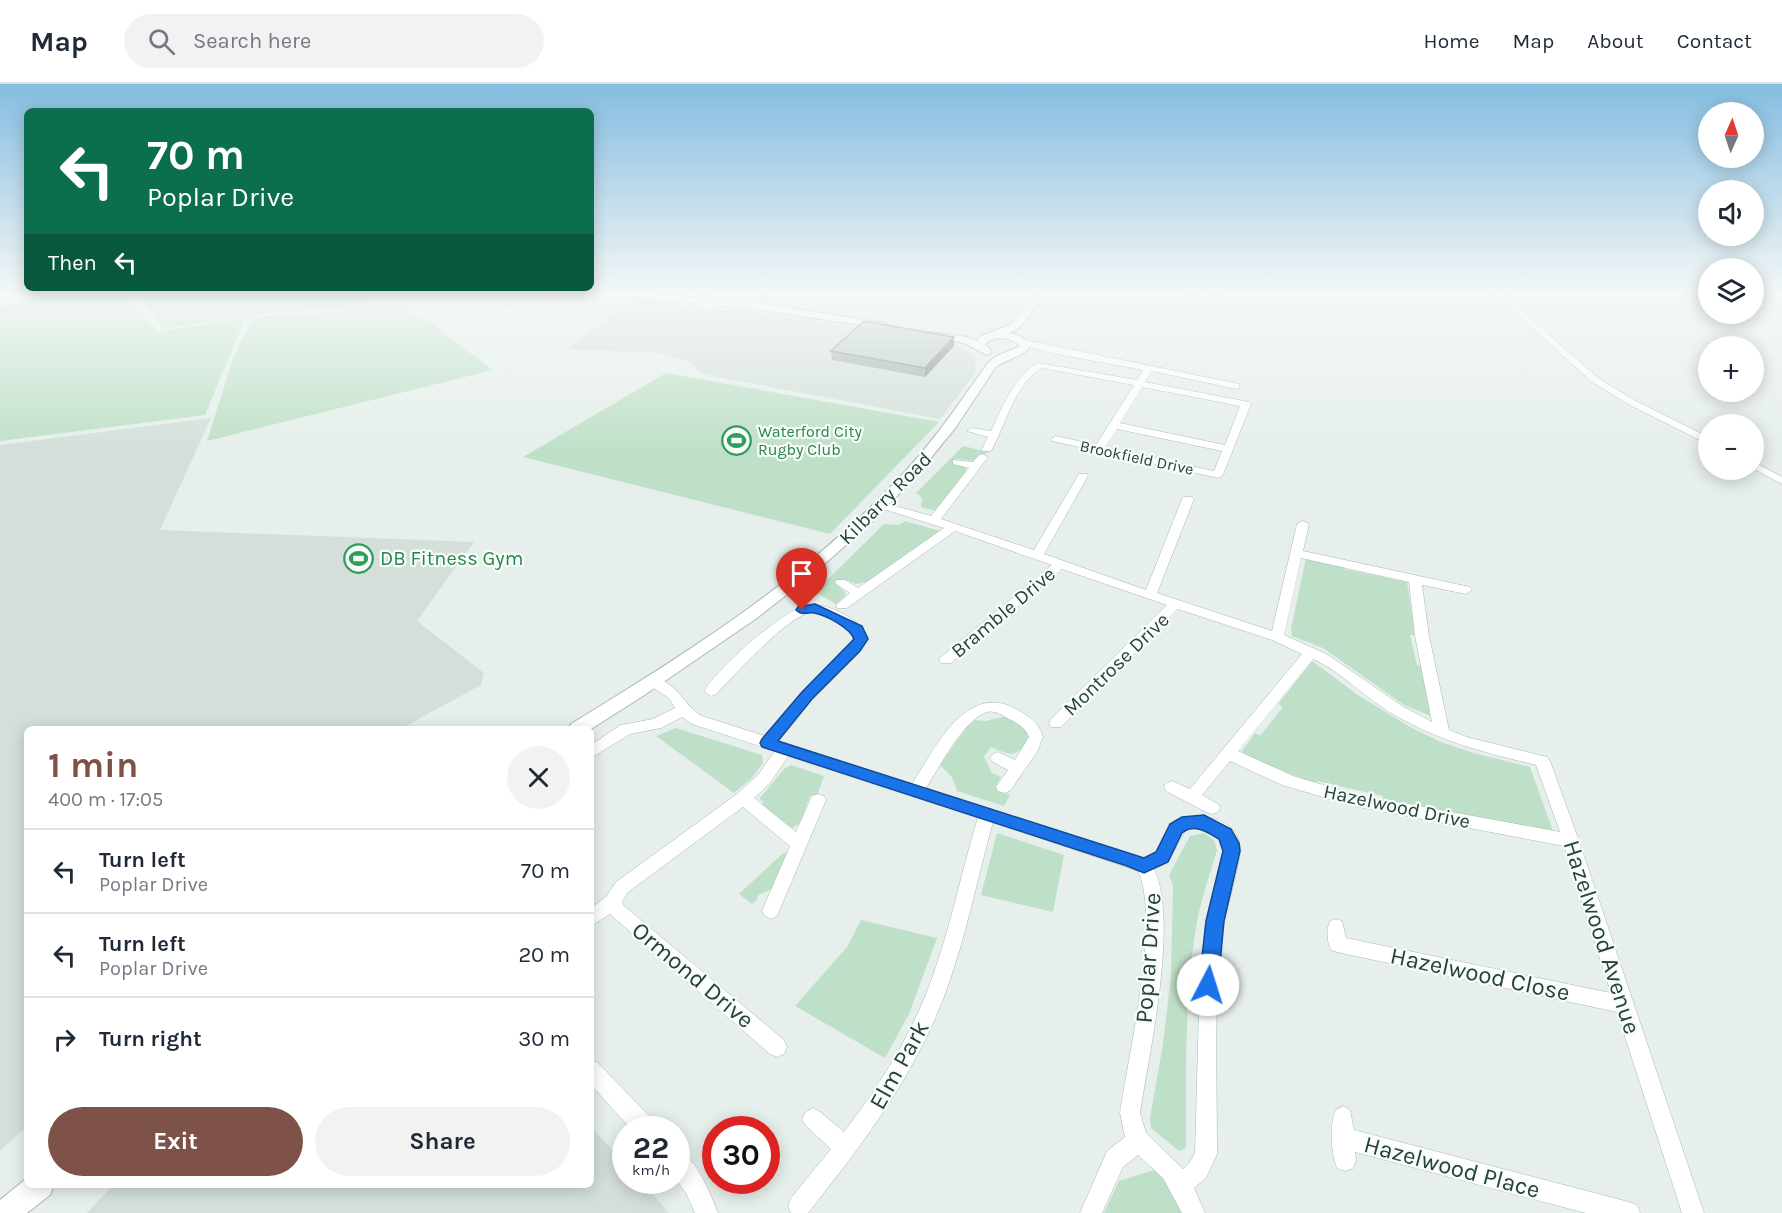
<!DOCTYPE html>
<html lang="en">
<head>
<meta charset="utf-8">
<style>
	body { margin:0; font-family:Karla,sans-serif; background:#f2f2f3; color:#1f2937; height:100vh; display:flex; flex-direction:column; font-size:22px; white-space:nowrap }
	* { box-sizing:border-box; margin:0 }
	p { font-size:20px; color:#747a83 }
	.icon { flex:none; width:33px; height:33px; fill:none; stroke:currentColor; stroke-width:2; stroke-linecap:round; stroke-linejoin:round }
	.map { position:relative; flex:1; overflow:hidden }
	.side { position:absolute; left:24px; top:642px; width:570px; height:462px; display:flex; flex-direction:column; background:#fff; border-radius:9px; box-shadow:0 3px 15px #0003 }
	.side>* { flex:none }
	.hud { position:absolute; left:24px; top:24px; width:570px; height:183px; border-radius:9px; box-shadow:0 3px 15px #0003; background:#0b6e4f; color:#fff; overflow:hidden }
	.needle { width:39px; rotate:3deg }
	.fabs { position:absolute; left:1698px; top:18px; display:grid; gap:12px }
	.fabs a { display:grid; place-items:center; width:66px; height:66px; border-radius:50%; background:#fff; box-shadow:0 3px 15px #0003; font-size:30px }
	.speed { position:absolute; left:612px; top:1032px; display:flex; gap:12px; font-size:30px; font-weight:700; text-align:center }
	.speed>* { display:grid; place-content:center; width:78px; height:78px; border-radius:50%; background:#fff; box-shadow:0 3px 15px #0003; line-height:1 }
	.speed small { font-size:15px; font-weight:400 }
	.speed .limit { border:9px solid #d22; background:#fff; color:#111 }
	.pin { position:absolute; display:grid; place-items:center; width:51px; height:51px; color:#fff; margin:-62px -26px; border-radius:50% 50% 50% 0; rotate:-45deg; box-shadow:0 0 6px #0007 }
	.pin .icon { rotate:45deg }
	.me { position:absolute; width:66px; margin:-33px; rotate:5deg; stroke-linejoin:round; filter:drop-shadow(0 0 4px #0008) }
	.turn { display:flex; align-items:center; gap:21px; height:126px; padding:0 24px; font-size:27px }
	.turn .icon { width:78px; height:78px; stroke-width:2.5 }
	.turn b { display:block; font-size:42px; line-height:51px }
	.then { display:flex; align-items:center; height:57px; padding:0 24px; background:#0003; gap:12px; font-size:22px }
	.round { display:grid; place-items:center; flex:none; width:63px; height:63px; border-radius:32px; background:#f2f2f3 }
	.summary { display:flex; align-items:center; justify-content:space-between; height:102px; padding:0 24px }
	h1 { font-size:36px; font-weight:700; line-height:45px; color:#7f5249 }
	.button { display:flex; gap:12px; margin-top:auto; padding:12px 24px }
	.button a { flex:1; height:69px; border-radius:36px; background:#7f5249; color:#fff; font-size:24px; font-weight:700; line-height:69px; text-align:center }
	.button a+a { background:#f2f2f3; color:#1f2937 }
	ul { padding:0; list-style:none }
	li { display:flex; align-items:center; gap:18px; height:84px; padding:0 24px; border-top:2px solid #e0e1e3 }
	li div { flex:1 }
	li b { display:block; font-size:22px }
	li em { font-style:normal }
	header { display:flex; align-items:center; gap:36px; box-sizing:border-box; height:84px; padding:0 30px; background:#fff; border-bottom:2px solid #e0e1e3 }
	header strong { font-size:28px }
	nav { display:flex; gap:33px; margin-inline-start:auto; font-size:21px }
	.search { width:420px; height:54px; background:#f2f2f3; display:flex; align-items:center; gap:15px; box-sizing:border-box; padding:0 21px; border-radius:33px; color:#747a83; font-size:22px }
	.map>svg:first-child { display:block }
</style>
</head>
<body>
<header>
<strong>Map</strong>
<div class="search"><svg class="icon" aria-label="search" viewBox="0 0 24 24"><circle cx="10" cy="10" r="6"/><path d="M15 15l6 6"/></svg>Search here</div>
<nav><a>Home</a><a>Map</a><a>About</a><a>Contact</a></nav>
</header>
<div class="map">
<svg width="1782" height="1129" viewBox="0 0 1782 1129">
	<rect width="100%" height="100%" fill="#e6efeb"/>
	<g fill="#d4dfda">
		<polygon points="635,215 680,217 685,225 705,228 736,225 952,257 975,273 976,288 940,335 702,290 688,276 660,269 567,265"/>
		<polygon points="211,334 160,446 474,458 417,537 484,589 481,601 400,645 27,645 27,1042 0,1067 0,361"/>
		<polygon points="591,1043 625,1079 626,1096 642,1097 669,1129 87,1129 113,1101 591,1101"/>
	</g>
	<g fill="#bfe0c8">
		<polygon points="62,208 124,208 157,248 245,234 205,331 0,357 0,222"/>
		<polygon points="135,208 394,208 364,217 365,221 337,225 257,230 164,245"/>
		<polygon points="391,219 429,238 493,286 207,357 234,272 253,233 334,228"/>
		<polygon points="666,289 939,338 830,450 523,373"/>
		<polygon points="963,362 988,368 973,377 956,375 953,379 965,383 966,387 935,427 921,423 922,414 916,409"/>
		<polygon points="905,437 940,447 867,498 856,500 843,495 836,500 845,508 845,512 836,520 815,508 884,440 899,441"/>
		<polygon points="1306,474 1344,482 1344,485 1407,498 1415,551 1410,551 1417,581 1422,582 1431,632 1404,621 1323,564 1292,552 1291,545"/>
		<polygon points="1312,577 1358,611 1410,643 1441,658 1477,670 1530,683 1553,747 1383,716 1383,712 1317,697 1316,700 1245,672 1242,667 1255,649 1260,652 1283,623 1278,620"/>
		<path d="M1007,632L1027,645L1030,653C1018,674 1012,672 991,663L984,673L992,689L1001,693L995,704L1010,711L1004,722L957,707L952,693L940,681L967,643L975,636L986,637Z"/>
		<polygon points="676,644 762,671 763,679 751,695 734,709 656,652"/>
		<polygon points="791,681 824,692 817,712 810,712 800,739 792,744 760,722 764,718 759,715 784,685"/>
		<polygon points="997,749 1064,771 1053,828 981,811"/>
		<path d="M1204,749L1214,756L1217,766C1211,786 1204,807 1199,828C1184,900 1186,990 1186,1064L1179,1067L1151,1044L1150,1034L1163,960L1171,892L1173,802L1169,791L1190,752Z"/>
		<polygon points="788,768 772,805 758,811 757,816 752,820 739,810 782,770"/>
		<polygon points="861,836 937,854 909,930 885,974 795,922 847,863"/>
		<polygon points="1154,1086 1166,1097 1182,1129 1104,1129 1119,1097"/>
	</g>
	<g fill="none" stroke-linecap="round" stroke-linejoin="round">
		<defs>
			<g id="minor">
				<polygon points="1183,208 1198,208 1238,217 1234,219"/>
				<polygon points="1492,208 1500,208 1598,294 1634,316 1708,353 1708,360 1628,320 1592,298"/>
				<path d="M1025,256L1239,300V304L1236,305L1152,287L1145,298L1249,318L1251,320L1223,391L1218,394L1052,357L1051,355L1056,352L1096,361L1134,301L1042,284C1014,300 1006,341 991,367H983L982,365L988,353L967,347L972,344L991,347C1002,324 1014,292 1038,279L1137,296L1143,286L1051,269L1022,261L1021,259ZM1142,303L1240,322L1225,361L1120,339ZM1117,345L1222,367L1214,387L1105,363Z"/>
				<path d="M983,370L988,373L941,435L1034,466L1079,390H1087L1088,392L1044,470L1146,506L1182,415L1184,413H1192L1194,415L1157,509L1272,547L1297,440L1303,437L1309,440L1303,467L1470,503L1472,506L1466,510L1422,501L1429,552L1449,646L1467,653L1547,673L1550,677L1579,757L1704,1129H1682L1617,928L1337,868L1331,866C1327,857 1326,846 1330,837L1336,835L1342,837L1346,854L1611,909L1564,762L1354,722L1282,701L1230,677L1202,711L1218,720L1220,724L1218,728L1212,730L1206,728L1166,707L1164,703L1166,699L1172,697L1190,705L1302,570L1272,556L1178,525L1061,643H1051L1049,639L1051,635L1167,521L1062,485L951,579H941L939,576L941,573L1052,481L955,447L847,524H837L836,521L850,509L835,499L837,496H845L858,504L944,444L877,423V419H885L931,432L969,384L953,380V376L973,378L979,371ZM1301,474L1409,498L1415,552L1432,638L1402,622L1328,571L1284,551ZM1313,575C1342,588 1365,614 1393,630C1441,658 1483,668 1536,681L1560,748L1354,710L1293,692L1238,667Z"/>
				<polygon points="1754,378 1782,393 1782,400 1754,385"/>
				<path d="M810,520C830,521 862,535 868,555L863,563L812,615L778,657L912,700C934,666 965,599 1014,624C1027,631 1039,638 1043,653L1037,668L1010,707L1004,709L998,707L996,703L1008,686L993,678L990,674L993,670L998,668L1015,676L1029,653C1026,644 1017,639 1009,635C1002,631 995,626 987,628C963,636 939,684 926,704L1143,774L1156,768L1173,737C1196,728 1235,731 1240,762C1242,773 1228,819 1225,834C1221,851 1219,870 1218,888C1215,948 1217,1010 1217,1070L1206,1094L1194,1104L1205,1129H1182L1163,1094L1138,1071L1123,1083L1102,1129H1080L1107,1067L1125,1053L1120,1029C1128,973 1161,835 1138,787L993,738C977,795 966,854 945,910C914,993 862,1061 808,1129H791L788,1122L791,1114L831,1065L806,1042L802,1035L806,1028L813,1024L820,1028L844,1048C877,1005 906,960 926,910C949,853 960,792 978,733L789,671L770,699L754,714L796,748L812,712L818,710L824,712L826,716L777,832L771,835L765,832L762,827L790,762L743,723L628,808L622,818L624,822L784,956L787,963L784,970L777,973L770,970L610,830L591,842V824L606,813L616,798L737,710L758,691L775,667L692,640L682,633L661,644L630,650L591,674V661L621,641L653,635L675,624L669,614L649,601L647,598L654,593C679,600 684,622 702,632L765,652L802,609L853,557V550C843,542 825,527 812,528C789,530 733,593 716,610L711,612L704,607C720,582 781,527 810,520ZM1195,744C1209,745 1219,750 1224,764L1206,837L1200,888L1195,1069L1190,1078L1183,1085L1146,1049L1140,1029C1149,970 1179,836 1154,785L1168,778L1185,747Z"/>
				<polygon points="591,976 598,979 655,1038 657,1046 632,1046 591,1001"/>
				<path d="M1343,1022L1350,1026L1354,1046L1629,1118L1637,1121L1640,1129H1586L1355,1068L1356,1076L1353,1084L1345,1087L1337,1084C1331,1069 1329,1040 1336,1026Z"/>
				<path d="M676,1066C698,1075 710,1109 718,1129H695L686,1109L676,1096Z"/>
			</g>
			<g id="tertiary">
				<polygon points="512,208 628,208 699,214 708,211 713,214 704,219 724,216 750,218 885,239 890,242 885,245 750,224 724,222 707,226 696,223 695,219 628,214 517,211"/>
				<path d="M1037,208H1047L1019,244L1009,249L1021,252L1031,262C1022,274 1007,274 995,284L956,343L912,397L863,446L812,491L757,534L643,612L591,645H568L571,640C689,568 806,494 901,392C934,357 960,318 987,280L995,273L1020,262C1011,253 995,251 985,260L992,268L987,271L964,259L930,252V248L967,253L977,257L979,253L1011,240Z"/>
				<polygon points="27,1094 27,1101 54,1101 50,1111 27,1129 0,1129 0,1116"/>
			</g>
		</defs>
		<use href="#minor" stroke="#a8b8b2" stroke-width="1"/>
		<use href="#tertiary" stroke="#a8b8b2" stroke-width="2"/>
		<use href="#minor" fill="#fff" fill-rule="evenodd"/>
		<use href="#tertiary" fill="#fff" fill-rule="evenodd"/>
	</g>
	<polygon fill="#a1aea9" points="954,262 925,293 832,276 831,267"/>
	<polygon fill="#838d89" points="954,253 954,262 925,293 925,284"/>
	<polygon fill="#bbcac4" stroke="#838d89" stroke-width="1.5" points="864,237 954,253 925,284 831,267"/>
	<linearGradient id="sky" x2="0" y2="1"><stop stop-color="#84bce0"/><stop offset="0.57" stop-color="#f4f8f6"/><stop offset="1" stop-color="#f4f8f6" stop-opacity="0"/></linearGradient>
	<rect width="1782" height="366" fill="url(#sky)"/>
	<path fill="#1a73e8" stroke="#114b97" stroke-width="1.5" d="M815,520L862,542L868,555L860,567L812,615L778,657L1144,774L1156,768L1170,740L1182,733L1204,731L1231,745L1239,759L1240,767L1224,837L1218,901L1215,907L1208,910L1201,907L1199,901L1206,837L1223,767L1219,755C1207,748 1194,739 1182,749L1168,778L1144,789L1127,782L762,663L760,659L762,655L802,608L854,555C850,544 826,531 814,529C806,528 802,532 796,526L798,523Z"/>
	<defs>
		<symbol id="stadium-ring" viewBox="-11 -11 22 22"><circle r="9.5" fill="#f7fbf9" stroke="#2e9e5b" stroke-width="1.5"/><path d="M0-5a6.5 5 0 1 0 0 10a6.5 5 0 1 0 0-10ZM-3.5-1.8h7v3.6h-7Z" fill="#2e9e5b"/></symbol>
	</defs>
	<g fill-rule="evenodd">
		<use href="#stadium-ring" x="720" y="340" width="33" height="33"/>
		<use href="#stadium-ring" x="342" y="458" width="33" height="33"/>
	</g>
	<g text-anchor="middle" stroke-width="4.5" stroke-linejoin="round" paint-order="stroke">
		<g font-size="16" fill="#27864d" stroke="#f7fbf9" text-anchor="start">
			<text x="758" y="353">Waterford City<tspan x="758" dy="18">Rugby Club</tspan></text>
		</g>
		<g font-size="16" fill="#24423a" stroke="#f7fbf9">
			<text transform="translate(1137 373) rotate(12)" y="6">Brookfield Drive</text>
		</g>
		<g font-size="20" fill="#24423a" stroke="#f7fbf9">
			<text transform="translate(885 414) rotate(-45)" y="7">Kilbarry Road</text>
			<text transform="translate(1003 528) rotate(-40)" y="7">Bramble Drive</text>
			<text transform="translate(1116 580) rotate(-44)" y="7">Montrose Drive</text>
			<text transform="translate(1397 722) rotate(12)" y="7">Hazelwood Drive</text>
		</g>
		<g font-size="20" fill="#27864d" stroke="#f7fbf9" text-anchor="start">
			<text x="380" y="481">DB Fitness Gym</text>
		</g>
		<g font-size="24" fill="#24423a" stroke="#f7fbf9">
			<text transform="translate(1602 853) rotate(72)" y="8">Hazelwood Avenue</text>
			<text transform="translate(1148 874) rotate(-86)" y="8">Poplar Drive</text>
			<text transform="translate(1480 890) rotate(12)" y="8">Hazelwood Close</text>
			<text transform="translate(693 891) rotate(40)" y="8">Ormond Drive</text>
			<text transform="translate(899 981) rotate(-61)" y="8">Elm Park</text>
			<text transform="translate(1452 1083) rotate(15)" y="8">Hazelwood Place</text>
		</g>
	</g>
</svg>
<div class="fabs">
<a><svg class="needle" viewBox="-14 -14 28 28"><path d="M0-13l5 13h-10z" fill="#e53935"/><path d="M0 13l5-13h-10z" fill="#747a83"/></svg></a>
<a><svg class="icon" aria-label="sound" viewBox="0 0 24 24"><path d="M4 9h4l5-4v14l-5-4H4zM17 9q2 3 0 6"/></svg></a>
<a><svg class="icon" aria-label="layers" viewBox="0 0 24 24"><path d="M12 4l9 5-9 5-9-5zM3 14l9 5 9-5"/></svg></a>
<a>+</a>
<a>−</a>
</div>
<div class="speed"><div>22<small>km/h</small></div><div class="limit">30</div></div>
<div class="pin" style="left:802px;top:526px;background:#d93025"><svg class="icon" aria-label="arrive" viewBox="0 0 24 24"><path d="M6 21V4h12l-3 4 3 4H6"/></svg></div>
<svg class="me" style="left:1208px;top:901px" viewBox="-20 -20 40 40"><circle r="19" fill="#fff"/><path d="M0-13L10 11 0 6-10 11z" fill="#1a73e8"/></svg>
<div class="hud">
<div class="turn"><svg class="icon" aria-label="left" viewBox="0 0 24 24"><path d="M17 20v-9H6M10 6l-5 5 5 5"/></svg><div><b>70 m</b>Poplar Drive</div></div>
<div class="then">Then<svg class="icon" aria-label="left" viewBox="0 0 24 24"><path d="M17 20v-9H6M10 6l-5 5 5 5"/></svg></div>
</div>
<section class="side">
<div class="summary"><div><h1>1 min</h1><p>400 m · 17:05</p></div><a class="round"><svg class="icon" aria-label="close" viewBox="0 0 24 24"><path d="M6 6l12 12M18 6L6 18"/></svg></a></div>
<ul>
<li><svg class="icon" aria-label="left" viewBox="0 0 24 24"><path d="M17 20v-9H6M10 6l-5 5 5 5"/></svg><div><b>Turn left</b><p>Poplar Drive</p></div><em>70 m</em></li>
<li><svg class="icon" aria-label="left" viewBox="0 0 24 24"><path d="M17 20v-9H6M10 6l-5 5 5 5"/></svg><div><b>Turn left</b><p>Poplar Drive</p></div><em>20 m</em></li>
<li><svg class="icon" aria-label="right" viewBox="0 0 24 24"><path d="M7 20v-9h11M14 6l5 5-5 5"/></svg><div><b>Turn right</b></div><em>30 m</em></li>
</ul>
<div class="button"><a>Exit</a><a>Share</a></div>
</section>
</div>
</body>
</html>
